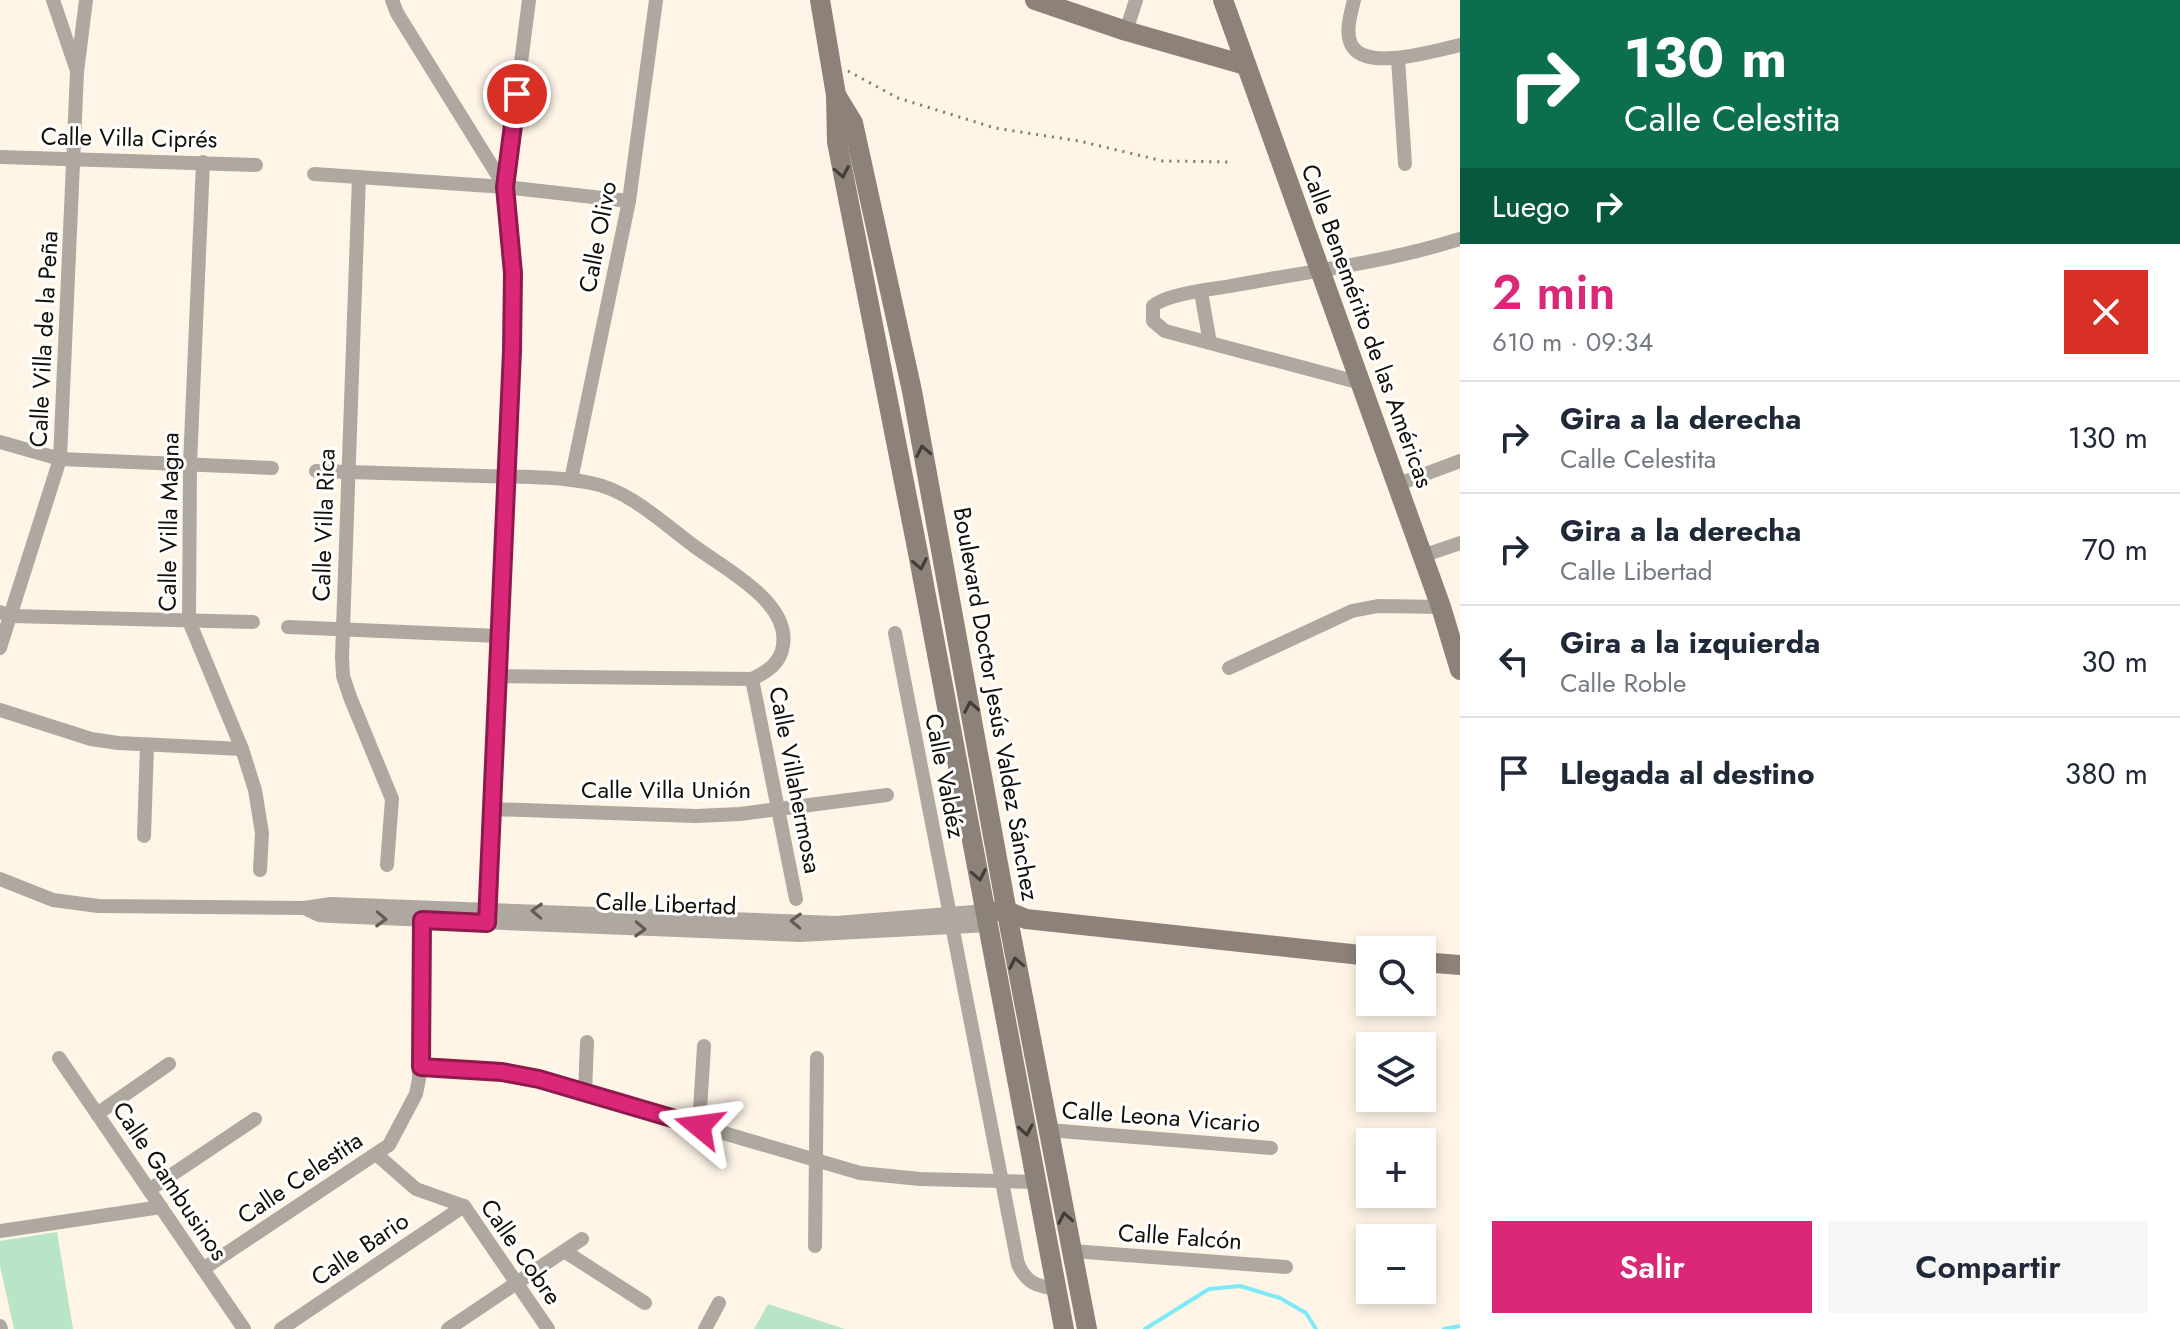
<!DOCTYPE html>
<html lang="es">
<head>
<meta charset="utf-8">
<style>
	body { margin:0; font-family:Jost,sans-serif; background:#f6f6f7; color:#1f2937; height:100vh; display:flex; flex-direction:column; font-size:30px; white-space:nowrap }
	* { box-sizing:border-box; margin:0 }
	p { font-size:26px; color:#747a83 }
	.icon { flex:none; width:44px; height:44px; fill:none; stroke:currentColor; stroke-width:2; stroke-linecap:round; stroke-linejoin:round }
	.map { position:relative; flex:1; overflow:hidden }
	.panel { display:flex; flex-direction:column; background:#fff; width:720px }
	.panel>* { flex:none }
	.top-card { background:#0b6e4f; color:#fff; overflow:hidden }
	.controls { position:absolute; left:1356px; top:936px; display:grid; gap:16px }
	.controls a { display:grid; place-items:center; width:80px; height:80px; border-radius:0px; background:#fff; box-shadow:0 4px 12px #0003; font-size:40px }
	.pin { position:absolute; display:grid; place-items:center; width:68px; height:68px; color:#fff; margin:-34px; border:4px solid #fff; border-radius:50%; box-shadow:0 2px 8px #0007 }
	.me { position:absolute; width:88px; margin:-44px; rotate:286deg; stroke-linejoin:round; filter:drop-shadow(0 0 6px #0008) }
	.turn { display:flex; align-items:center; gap:28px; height:168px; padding:0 32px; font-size:36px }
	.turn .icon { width:104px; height:104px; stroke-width:2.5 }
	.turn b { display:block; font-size:56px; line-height:68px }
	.then { display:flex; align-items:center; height:76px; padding:0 32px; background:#0003; gap:16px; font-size:30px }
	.round { display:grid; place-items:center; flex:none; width:84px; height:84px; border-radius:0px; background:#f6f6f7 }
	.summary { display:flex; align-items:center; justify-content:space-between; height:136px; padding:0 32px }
	h1 { font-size:48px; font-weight:600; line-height:60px; color:#db2777 }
	.button { display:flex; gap:16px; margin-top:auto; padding:16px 32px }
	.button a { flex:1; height:92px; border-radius:0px; background:#db2777; color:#fff; font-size:32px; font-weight:600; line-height:92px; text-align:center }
	.button a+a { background:#f6f6f7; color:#1f2937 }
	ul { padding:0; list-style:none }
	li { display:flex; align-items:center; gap:24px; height:112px; padding:0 32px; border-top:2px solid #e0e1e3 }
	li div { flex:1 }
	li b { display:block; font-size:30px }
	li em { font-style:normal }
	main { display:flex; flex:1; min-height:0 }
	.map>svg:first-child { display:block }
</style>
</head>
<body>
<main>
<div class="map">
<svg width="1460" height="1329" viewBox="0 0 1460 1329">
	<rect width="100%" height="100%" fill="#fef5e7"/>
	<g fill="#b8e5c6">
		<polygon points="57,1232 73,1329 14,1329 0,1266 0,1241"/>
		<polygon points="768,1304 845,1329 754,1329"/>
	</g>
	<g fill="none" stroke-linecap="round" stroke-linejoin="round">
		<g stroke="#7ee9f7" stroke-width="4">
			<polyline points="1145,1329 1209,1289 1240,1286 1280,1298 1306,1313 1316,1329"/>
			<polyline points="1444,1329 1460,1326"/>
		</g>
		<polyline stroke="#7d776e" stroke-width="3" stroke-dasharray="2 6" stroke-linecap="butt" points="848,71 898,98 995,128 1079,141 1163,161 1229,162"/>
		<g stroke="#afa8a1" stroke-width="14">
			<polyline points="53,0 76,68"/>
			<polyline points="392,0 397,13 505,187"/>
			<path d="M1354,0C1351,13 1345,31 1351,44C1364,73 1437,50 1460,45"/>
			<polyline points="1126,31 1136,0"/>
			<polyline points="1398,59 1405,164"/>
			<polyline points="0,157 256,165"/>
			<polyline points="203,162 190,464 189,621 242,749 255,790 262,833 260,870"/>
			<polyline points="314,174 505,187 629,201"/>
			<polyline points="359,177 342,657 343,676 350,697 392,799 387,865"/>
			<polyline points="1201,292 1210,343"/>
			<path d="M1361,383L1165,331L1153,321V306C1168,293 1216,289 1236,285C1311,271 1388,262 1460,239"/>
			<polyline points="0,442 60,459 272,468"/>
			<path d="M316,471C371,473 426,474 481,476C517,477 555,476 591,483C629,490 664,524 694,546C725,569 790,602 783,645C781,663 767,672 752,679L497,676"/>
			<polyline points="571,480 629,201 656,0"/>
			<polyline points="1396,485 1460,461"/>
			<polyline points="1422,556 1460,543"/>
			<polyline points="0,612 11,616 253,622"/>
			<polyline points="288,627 498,636"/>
			<path d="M895,633L1018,1264C1026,1283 1037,1286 1055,1289"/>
			<polyline points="0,648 60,459 77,72 86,0"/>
			<polyline points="1229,668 1352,611 1378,606 1441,607"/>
			<polyline points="752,679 796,899"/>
			<polyline points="0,710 91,739 118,743 242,749"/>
			<polyline points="491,809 696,816 740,814 887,795"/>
			<polyline points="144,836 147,746"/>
			<polyline points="0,879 53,900 98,906 304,908 331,904 836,923 986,911"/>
			<polyline points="304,908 319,915 331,916 800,935 989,925"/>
			<polyline points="487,923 504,477 512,351 513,273 505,187 529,0"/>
			<polyline points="59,1058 244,1329"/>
			<polyline points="421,1067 502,1072 539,1079 860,1173 920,1179 1036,1182"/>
			<polyline points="585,1093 587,1042"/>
			<polyline points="97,1114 169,1064"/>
			<polyline points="699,1126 704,1046"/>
			<polyline points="1048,1130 1271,1148"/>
			<polyline points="376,1154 416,1189 464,1206 548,1329"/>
			<polyline points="149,1190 255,1119"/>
			<polyline points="0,1231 161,1207"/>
			<polyline points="815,1246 817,1058"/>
			<polyline points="564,1251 645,1303"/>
			<polyline points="1072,1251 1286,1267"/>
			<polyline points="203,1269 389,1145 416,1094 419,1079 422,920"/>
			<polyline points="0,1326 1,1329"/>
			<polyline points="281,1329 464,1206"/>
			<polyline points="448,1329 582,1239"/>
			<polyline points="705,1329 719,1303"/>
		</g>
		<g stroke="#8c8279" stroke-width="20">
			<polyline points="820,0 836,95 837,142 918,553 1064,1329"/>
			<polyline points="1035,0 1126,31 1245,65"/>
			<polyline points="1223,0 1441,607 1460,670"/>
			<polyline points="836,95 853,123 912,391 1009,924 1087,1329"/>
			<polyline points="998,911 1007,911 1026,919 1370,956"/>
			<polyline points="1422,962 1460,965"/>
		</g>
	</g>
	<defs><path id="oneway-chevron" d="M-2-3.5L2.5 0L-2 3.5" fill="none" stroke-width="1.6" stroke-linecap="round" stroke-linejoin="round" transform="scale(2)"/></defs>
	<g stroke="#433d36">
		<use href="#oneway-chevron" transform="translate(842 172) rotate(79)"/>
		<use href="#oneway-chevron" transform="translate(923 451) rotate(-101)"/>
		<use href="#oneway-chevron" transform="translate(920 564) rotate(79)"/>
		<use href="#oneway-chevron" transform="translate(971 707) rotate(-100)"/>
		<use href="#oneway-chevron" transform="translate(979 875) rotate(79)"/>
		<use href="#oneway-chevron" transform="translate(1016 963) rotate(-101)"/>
		<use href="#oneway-chevron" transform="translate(1026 1130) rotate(80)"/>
		<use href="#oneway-chevron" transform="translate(1065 1218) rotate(-101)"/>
	</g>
	<g stroke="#615c55">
		<use href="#oneway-chevron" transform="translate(537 911) rotate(-178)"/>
		<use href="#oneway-chevron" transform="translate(381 919) rotate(2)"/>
		<use href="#oneway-chevron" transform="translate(796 921) rotate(-178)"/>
		<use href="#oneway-chevron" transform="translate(640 929) rotate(2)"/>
	</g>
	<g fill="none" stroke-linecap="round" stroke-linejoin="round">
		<defs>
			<polyline id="route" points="517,94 505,187 513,273 512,351 487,923 422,920 421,1067 502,1072 539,1079 699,1126"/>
		</defs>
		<use href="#route" stroke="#8e194d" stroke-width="20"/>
		<use href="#route" stroke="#db2777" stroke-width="14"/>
	</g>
	<g text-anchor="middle" stroke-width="6" stroke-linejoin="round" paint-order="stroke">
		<g font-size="24" fill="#130f09" stroke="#fff">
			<text transform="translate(129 138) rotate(1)" y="8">Calle Villa Ciprés</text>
			<text transform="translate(598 237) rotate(-79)" y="8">Calle Olivo</text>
			<text transform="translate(1367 326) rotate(70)" y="8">Calle Benemérito de las Américas</text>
			<text transform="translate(44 339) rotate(-87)" y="8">Calle Villa de la Peña</text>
			<text transform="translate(169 522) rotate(-89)" y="8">Calle Villa Magna</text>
			<text transform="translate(324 525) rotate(-88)" y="8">Calle Villa Rica</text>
			<text transform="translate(996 704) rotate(80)" y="8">Boulevard Doctor Jesús Valdez Sánchez</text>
			<text transform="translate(945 776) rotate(79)" y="8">Calle Valdéz</text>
			<text transform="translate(795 780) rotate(79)" y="8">Calle Villahermosa</text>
			<text x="666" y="798">Calle Villa Unión</text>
			<text transform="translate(666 904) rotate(2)" y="8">Calle Libertad</text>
			<text transform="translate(1161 1117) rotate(4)" y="8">Calle Leona Vicario</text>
			<text transform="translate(300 1178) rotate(-34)" y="8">Calle Celestita</text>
			<text transform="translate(170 1181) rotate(56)" y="8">Calle Gambusinos</text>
			<text transform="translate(1180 1237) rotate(4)" y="8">Calle Falcón</text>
			<text transform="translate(360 1249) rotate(-34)" y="8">Calle Bario</text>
			<text transform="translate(521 1252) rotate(55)" y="8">Calle Cobre</text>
		</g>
	</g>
</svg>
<div class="controls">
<a><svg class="icon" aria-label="search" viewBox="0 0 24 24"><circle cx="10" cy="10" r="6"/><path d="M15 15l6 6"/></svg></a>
<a><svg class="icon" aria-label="layers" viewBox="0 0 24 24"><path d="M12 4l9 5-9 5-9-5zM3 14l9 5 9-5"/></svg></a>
<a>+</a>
<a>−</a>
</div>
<div class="pin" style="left:517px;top:94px;background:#d93025"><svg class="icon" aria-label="arrive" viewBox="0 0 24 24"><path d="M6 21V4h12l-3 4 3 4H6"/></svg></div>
<svg class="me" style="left:699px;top:1126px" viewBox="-20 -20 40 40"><path d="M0-17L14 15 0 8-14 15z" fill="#db2777" stroke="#fff" stroke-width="4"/></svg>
</div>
<section class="panel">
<div class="top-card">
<div class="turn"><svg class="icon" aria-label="right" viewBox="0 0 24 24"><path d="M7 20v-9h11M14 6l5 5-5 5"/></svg><div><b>130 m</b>Calle Celestita</div></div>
<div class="then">Luego<svg class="icon" aria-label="right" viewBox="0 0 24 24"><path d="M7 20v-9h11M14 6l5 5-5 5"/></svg></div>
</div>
<div class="summary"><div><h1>2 min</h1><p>610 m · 09:34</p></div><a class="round" style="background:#d93025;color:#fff"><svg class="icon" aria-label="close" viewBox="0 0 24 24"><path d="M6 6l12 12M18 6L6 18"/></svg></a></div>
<ul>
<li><svg class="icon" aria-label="right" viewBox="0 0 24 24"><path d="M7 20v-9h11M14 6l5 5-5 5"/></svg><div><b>Gira a la derecha</b><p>Calle Celestita</p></div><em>130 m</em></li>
<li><svg class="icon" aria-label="right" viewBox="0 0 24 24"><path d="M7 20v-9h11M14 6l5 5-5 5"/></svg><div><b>Gira a la derecha</b><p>Calle Libertad</p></div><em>70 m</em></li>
<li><svg class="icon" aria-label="left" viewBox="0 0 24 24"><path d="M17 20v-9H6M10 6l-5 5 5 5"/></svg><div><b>Gira a la izquierda</b><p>Calle Roble</p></div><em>30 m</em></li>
<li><svg class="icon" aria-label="arrive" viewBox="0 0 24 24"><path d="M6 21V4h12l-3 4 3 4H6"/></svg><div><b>Llegada al destino</b></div><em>380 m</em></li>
</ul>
<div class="button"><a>Salir</a><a>Compartir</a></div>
</section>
</main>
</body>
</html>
